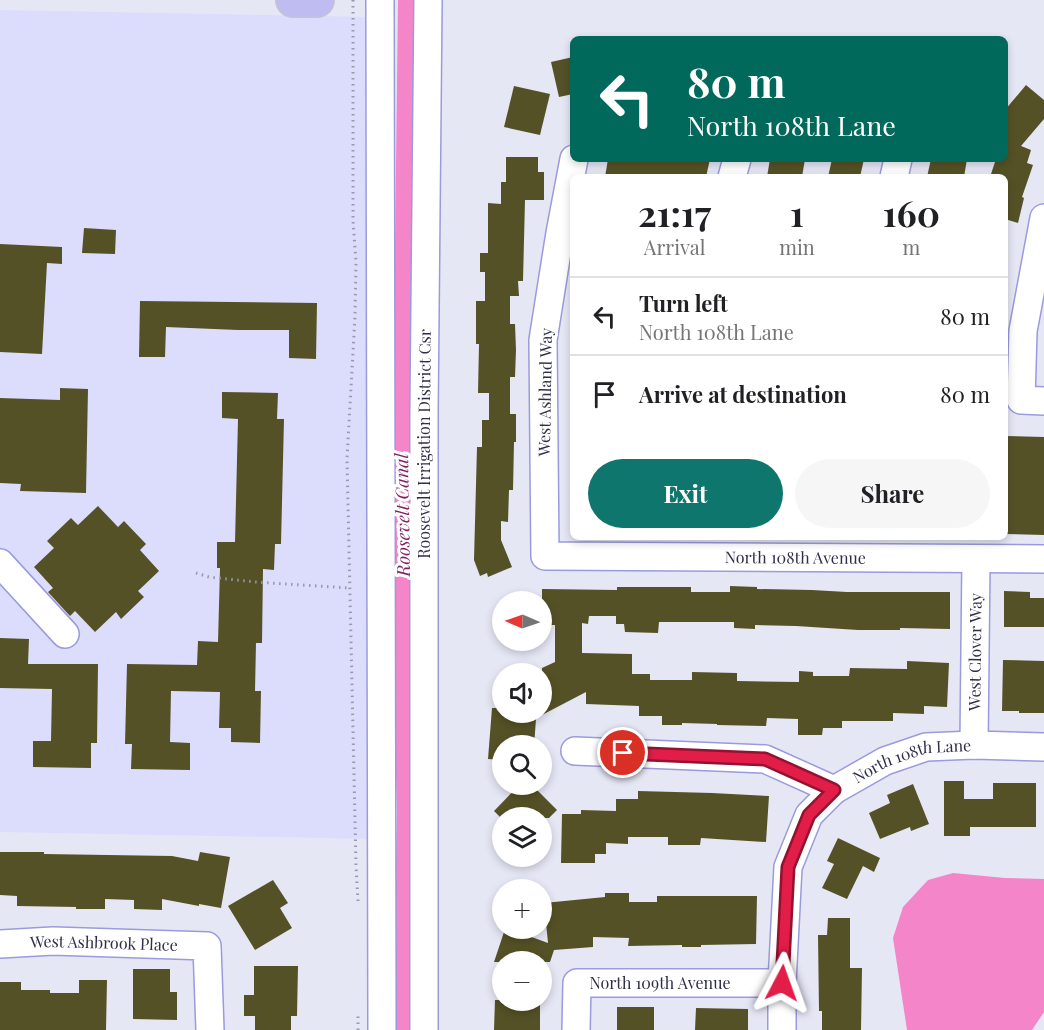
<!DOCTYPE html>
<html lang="en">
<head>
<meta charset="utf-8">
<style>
	body { margin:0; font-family:"Playfair Display",serif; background:#f6f6f6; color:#202124; height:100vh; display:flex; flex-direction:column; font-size:22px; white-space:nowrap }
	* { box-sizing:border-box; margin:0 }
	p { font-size:20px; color:#757577 }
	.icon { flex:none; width:33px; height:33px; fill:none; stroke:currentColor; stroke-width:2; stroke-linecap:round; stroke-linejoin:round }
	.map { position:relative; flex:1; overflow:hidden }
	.sheet { position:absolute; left:570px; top:174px; width:438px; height:366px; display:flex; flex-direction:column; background:#fff; border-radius:9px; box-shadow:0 3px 9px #0003 }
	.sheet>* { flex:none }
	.hud { position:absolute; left:570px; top:36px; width:438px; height:126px; border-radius:9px; box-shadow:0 3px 9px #0003; background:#00695c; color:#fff; overflow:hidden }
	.needle { width:39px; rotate:272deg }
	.fabs { position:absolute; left:492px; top:591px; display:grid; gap:12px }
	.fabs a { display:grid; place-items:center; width:60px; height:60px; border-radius:50%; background:#fff; box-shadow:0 3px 9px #0003; font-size:30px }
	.pin { position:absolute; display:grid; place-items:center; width:51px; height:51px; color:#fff; margin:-26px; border:3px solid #fff; border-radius:50%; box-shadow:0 2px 6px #0007 }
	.me { position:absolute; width:66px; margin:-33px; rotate:4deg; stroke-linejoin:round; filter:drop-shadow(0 0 4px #0008) }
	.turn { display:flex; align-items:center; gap:21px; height:126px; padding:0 18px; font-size:27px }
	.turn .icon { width:78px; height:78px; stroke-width:2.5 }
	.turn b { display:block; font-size:42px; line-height:51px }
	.eta { display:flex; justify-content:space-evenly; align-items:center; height:102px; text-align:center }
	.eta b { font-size:36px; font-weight:700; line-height:42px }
	.primary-button { display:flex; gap:12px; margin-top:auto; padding:12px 18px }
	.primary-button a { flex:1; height:69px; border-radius:36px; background:#0f766e; color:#fff; font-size:24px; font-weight:700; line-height:69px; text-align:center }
	.primary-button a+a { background:#f6f6f6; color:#202124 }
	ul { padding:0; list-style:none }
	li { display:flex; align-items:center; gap:18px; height:78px; padding:0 18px; border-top:2px solid #e0e0e0 }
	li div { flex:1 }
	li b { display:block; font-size:22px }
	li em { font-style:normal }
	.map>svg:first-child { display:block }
</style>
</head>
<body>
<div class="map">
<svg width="1044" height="1030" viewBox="0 0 1044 1030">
	<rect width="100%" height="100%" fill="#e6e7f5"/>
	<polygon fill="#dcddfd" points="0,10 374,17 375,839 0,832"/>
	<polygon fill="#f385c8" points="953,873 1005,878 1044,879 1044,1012 1032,1030 907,1030 893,938 903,907 928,880"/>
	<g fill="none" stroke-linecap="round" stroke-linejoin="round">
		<polyline stroke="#f385c8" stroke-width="18" points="402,1030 406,812 403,701 404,579 402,416 407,0"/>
	</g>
	<g fill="#555126">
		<polygon points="573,57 573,94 559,97 551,62"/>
		<polygon points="1026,85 1044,100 1044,119 1021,146 1031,150 1027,163 1033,165 1022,197 1024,198 1018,223 1005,219 1005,177 990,177 996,159 1005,159 1005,110"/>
		<polygon points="514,86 550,94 540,135 504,127"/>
		<polygon points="506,157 538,157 538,172 544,172 544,200 525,200 523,281 518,281 519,296 510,296 510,324 515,324 516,350 515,377 510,377 510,414 516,414 516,442 514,442 513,490 509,490 508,522 501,521 501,540 512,567 488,577 487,573 480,576 474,560 477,447 482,447 482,420 489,420 489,393 478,393 479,344 476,344 476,301 485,301 485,272 480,272 480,253 488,253 488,203 501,204 501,182 506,182"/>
		<polygon points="608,159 710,159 706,177 605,177"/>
		<polygon points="770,159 805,159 802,177 767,177"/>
		<polygon points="832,159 864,159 860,177 828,177"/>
		<polygon points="931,159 967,159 964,177 927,177"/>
		<polygon points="84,228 116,230 115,254 82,253"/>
		<polygon points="0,244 62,247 62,264 47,263 42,354 0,352"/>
		<polygon points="140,301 317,303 316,359 289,358 289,330 238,330 166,327 165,357 139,357"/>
		<polygon points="60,388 88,389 86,493 20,491 21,484 0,483 0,398 60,400"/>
		<polygon points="222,392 278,393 277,419 284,419 281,544 275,544 274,570 263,569 262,643 256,643 255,691 261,691 260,743 231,742 231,728 219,728 220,692 171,691 170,742 190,743 190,770 131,769 132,744 125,744 127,664 197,665 198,641 218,642 220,568 217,568 217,542 235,542 238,419 222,418"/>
		<polygon points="1005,436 1044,437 1044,535 1005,534"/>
		<polygon points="98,506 118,527 124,521 146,544 140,550 159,571 138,591 144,597 121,619 116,612 95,632 75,611 70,616 48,592 53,588 34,567 54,548 47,541 71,518 78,525"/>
		<polygon points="730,586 757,587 757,589 812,590 847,592 950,592 950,629 900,628 900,630 858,630 796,626 755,625 755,629 734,628 734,622 659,622 658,633 625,632 624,624 616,624 616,616 589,616 588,624 582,623 582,653 632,654 632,674 650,674 650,680 692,680 692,672 737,673 737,681 799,682 799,671 813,672 813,676 849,676 850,668 907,669 907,661 949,663 947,707 924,706 924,714 893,713 893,721 842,721 842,728 823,728 822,735 798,735 798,719 767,718 766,726 717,725 717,724 682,723 682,725 662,725 662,716 639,716 639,706 586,704 586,692 542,715 542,668 555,662 555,625 542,625 542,589 617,590 617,587 691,587 691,592 730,592"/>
		<polygon points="1004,591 1030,592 1030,598 1044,598 1044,627 1004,627"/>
		<polygon points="0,638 29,639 28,664 98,664 97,743 91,743 91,768 33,767 33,741 51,741 52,689 0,688"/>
		<polygon points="1003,660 1044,661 1044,713 1019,713 1019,711 1002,711"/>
		<polygon points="492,708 502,708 502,716 536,719 534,746 502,746 502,760 488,759"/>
		<polygon points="944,781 964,781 964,799 993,799 993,783 1036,783 1036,827 970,827 970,836 944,836"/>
		<polygon points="520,784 531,784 557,810 549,818 501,818 494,811"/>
		<polygon points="913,784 929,824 911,831 910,827 880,839 869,813 890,803 887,795"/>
		<polygon points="638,791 712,793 769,796 766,842 701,838 700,845 668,845 668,837 628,837 628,844 606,843 606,854 595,854 595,863 561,863 562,814 581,814 581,810 616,811 616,799 638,799"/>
		<polygon points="838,838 880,858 874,872 863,866 847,899 822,888 834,864 827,861"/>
		<polygon points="0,852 44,852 44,854 172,856 198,861 200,852 230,857 221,908 199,904 199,906 162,899 162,910 134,909 134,900 105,899 105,909 76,909 76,907 17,906 17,896 0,895"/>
		<polygon points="273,880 288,903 280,908 292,928 255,950 228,906"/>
		<polygon points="605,893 629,893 629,902 657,902 657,896 757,896 756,944 701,945 701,947 682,947 682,945 628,946 629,938 593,937 593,947 554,950 550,962 494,962 504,932 517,937 518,932 548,943 544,903 605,897"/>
		<polygon points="828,918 850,918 850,968 862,968 861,1030 822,1030 822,1011 819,1011 818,935 827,935"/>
		<polygon points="254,966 298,966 297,1016 291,1016 291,1030 255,1030 255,1016 244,1016 244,995 254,995"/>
		<polygon points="133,969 170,969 170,992 177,992 177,1020 133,1019"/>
		<polygon points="79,980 107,980 106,1030 0,1030 0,982 21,982 21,990 50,990 50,993 79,993"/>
		<polygon points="495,1000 540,1000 540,1030 494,1030"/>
		<rect x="617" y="1007" width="37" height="23"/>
		<polygon points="696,1008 748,1009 748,1030 695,1030"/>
	</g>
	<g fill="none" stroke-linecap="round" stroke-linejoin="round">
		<defs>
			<g id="minor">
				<polyline points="380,0 382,1030"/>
				<path id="s1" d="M574,159L560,233L543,340L545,556L1044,559"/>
				<polyline points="732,177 737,159"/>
				<polyline points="894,177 898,159"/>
				<polyline points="1044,218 1023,331 1021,400 1044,401"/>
				<polyline points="0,563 65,634"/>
				<path id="s2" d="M974,745L976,559"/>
				<path id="s3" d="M575,751L765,759L834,790L885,761L926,747L974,745L1044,747"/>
				<path id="s4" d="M0,944L53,941L207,946L210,1030"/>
				<path id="s5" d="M424,1030V413L428,0"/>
				<path id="s6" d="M576,1030L577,983H782"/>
				<polyline points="782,1030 782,983 788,867 809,815 834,790"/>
			</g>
			<polyline id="major" points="293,0 317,0"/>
		</defs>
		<use href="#minor" stroke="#9a9ade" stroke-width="30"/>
		<use href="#major" stroke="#c5c4cc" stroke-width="36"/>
		<g stroke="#9798ac" stroke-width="3" stroke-dasharray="1.5 4.5" stroke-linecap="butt">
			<polyline points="353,0 353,221 356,262 355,316 347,459 356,866 358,901"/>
			<polyline points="196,573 209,577 255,582 349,588"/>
			<polyline points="358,1030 358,1012"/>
		</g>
		<use href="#minor" stroke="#fff" stroke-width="27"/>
		<use href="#major" stroke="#bebcf0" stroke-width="33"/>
	</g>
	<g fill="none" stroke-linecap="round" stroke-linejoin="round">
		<defs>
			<polyline id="route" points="623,753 765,759 834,790 809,815 788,867 782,983"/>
		</defs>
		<use href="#route" stroke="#92132f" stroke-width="15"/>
		<use href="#route" stroke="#e11d48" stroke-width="10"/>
	</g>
	<g text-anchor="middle" stroke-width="6" stroke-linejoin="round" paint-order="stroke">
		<g font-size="16" fill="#2f2e4a" stroke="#fff">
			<text transform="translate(545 392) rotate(-89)" y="6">West Ashland Way</text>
			<text dy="6" stroke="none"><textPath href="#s5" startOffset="586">Roosevelt Irrigation District Csr</textPath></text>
			<text dy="6" stroke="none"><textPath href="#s1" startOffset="650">North 108th Avenue</textPath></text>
			<text dy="6" stroke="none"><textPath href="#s2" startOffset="93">West Clover Way</textPath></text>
			<text dy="6" stroke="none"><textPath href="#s3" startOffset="351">North 108th Lane</textPath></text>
			<text dy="6" stroke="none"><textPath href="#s4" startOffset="104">West Ashbrook Place</textPath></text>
			<text dy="6" stroke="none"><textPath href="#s6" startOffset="130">North 109th Avenue</textPath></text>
		</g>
		<g font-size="18" font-style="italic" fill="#822162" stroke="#fff">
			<text transform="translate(403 515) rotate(-91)" y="6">Roosevelt Canal</text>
		</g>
	</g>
</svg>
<div class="fabs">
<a><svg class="needle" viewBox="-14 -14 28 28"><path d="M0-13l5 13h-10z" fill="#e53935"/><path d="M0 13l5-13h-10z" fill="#757577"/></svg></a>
<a><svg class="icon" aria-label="sound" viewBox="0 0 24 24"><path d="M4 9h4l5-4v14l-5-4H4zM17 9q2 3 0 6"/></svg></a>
<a><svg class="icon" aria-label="search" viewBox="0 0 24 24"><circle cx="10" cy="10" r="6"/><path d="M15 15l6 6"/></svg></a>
<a><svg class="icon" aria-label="layers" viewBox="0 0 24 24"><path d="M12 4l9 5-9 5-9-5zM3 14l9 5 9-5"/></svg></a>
<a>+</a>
<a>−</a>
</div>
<div class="pin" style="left:623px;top:753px;background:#d93025"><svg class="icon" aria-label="arrive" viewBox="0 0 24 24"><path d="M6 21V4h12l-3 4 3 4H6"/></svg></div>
<svg class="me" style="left:782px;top:983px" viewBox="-20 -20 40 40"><path d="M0-17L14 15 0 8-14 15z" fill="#e11d48" stroke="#fff" stroke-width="4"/></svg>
<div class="hud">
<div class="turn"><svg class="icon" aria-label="left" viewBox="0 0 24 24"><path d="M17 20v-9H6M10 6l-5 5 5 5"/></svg><div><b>80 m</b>North 108th Lane</div></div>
</div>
<section class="sheet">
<div class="eta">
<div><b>21:17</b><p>Arrival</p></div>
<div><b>1</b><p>min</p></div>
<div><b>160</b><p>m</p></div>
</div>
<ul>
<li><svg class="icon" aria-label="left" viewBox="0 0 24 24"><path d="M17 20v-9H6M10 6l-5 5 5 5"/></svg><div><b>Turn left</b><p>North 108th Lane</p></div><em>80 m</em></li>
<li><svg class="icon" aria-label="arrive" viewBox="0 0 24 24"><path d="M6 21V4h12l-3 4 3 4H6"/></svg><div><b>Arrive at destination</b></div><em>80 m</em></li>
</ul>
<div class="primary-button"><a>Exit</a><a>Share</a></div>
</section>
</div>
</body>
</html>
